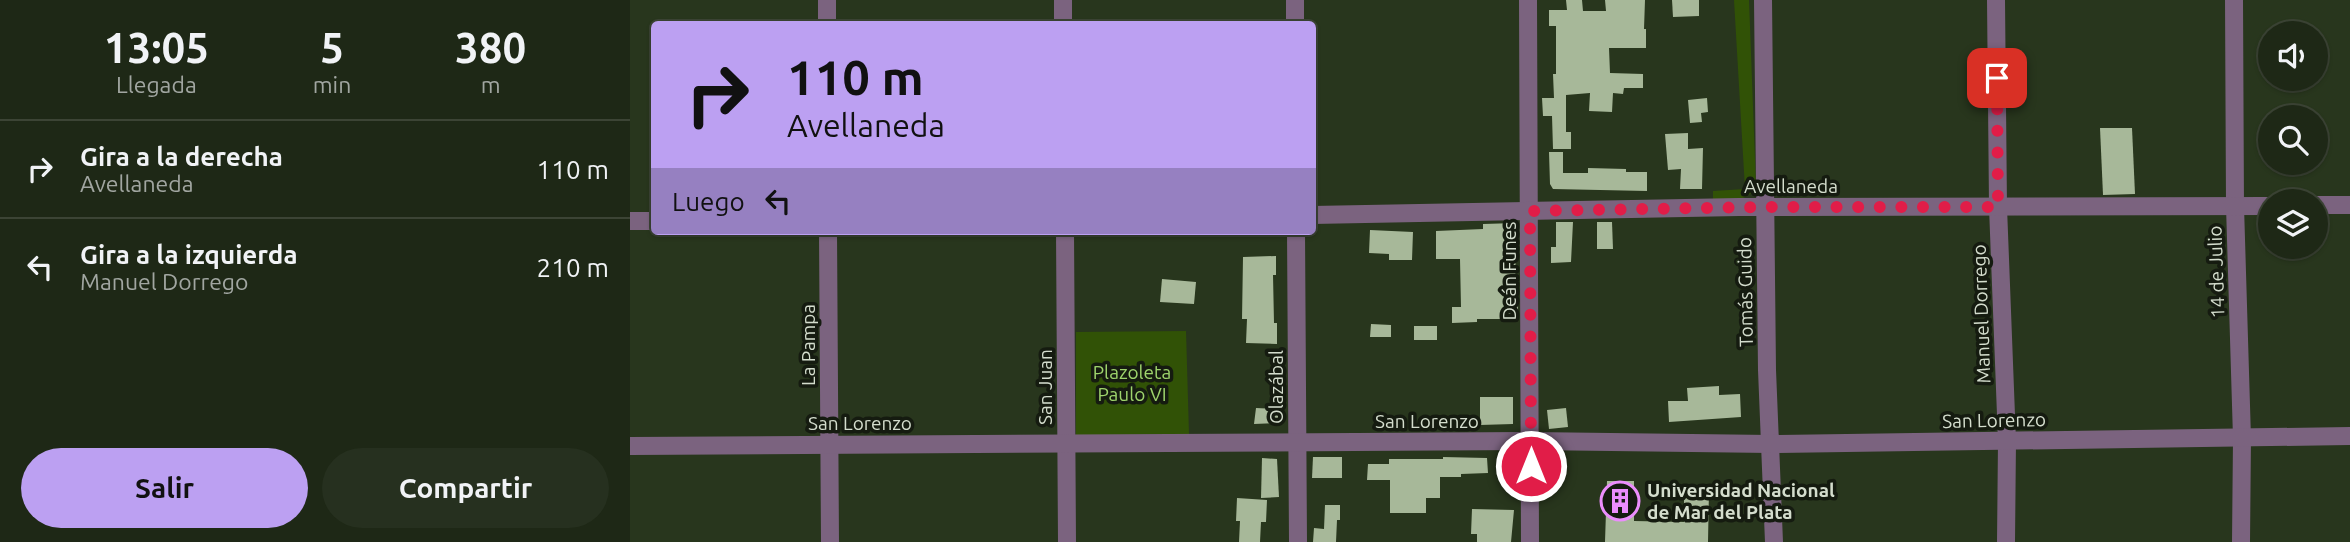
<!DOCTYPE html>
<html lang="es">
<head>
<meta charset="utf-8">
<style>
	body { margin:0; font-family:Ubuntu,sans-serif; background:#26301f; color:#f1f3f6; height:100vh; display:flex; flex-direction:column; font-size:26px; white-space:nowrap }
	* { box-sizing:border-box; margin:0 }
	p { font-size:23px; color:#a1a6a1 }
	.icon { flex:none; width:38px; height:38px; fill:none; stroke:currentColor; stroke-width:2; stroke-linecap:round; stroke-linejoin:round }
	.map { position:relative; flex:1; overflow:hidden }
	.panel { display:flex; flex-direction:column; background:#1e2816; width:630px }
	.panel>* { flex:none }
	.hud { position:absolute; left:21px; top:21px; width:665px; height:214px; border-radius:7px; box-shadow:0 2px 5px #0004,0 0 0 2px #3c4435; background:#bca0f2; color:#111; overflow:hidden }
	.controls { position:absolute; left:1628px; top:21px; display:grid; gap:14px }
	.controls a { display:grid; place-items:center; width:70px; height:70px; border-radius:50%; background:#1e2816; box-shadow:0 2px 5px #0004,0 0 0 2px #3c4435; font-size:35px }
	.pin { position:absolute; display:grid; place-items:center; width:60px; height:60px; color:#fff; margin:-30px; border-radius:14px; box-shadow:0 4px 10px #0006 }
	.me { position:absolute; width:77px; margin:-38px; rotate:0deg; stroke-linejoin:round; filter:drop-shadow(0 0 5px #0008) }
	.turn { display:flex; align-items:center; gap:24px; height:147px; padding:0 21px; font-size:32px }
	.turn .icon { width:91px; height:91px; stroke-width:2.5 }
	.turn b { display:block; font-size:49px; line-height:60px }
	.then { display:flex; align-items:center; height:66px; padding:0 21px; background:#0003; gap:14px; font-size:26px }
	.eta { display:flex; justify-content:space-evenly; align-items:center; height:119px; text-align:center }
	.eta b { font-size:42px; font-weight:700; line-height:49px }
	.primary-button { display:flex; gap:14px; margin-top:auto; padding:14px 21px }
	.primary-button a { flex:1; height:80px; border-radius:42px; background:#bca0f2; color:#111; font-size:28px; font-weight:700; line-height:80px; text-align:center }
	.primary-button a+a { background:#26301f; color:#f1f3f6 }
	ul { padding:0; list-style:none }
	li { display:flex; align-items:center; gap:21px; height:98px; padding:0 21px; border-top:2px solid #3c4435 }
	li div { flex:1 }
	li b { display:block; font-size:26px }
	li em { font-style:normal }
	main { display:flex; flex:1; min-height:0 }
	.map>svg:first-child { display:block }
</style>
</head>
<body>
<main>
<section class="panel">
<div class="eta">
<div><b>13:05</b><p>Llegada</p></div>
<div><b>5</b><p>min</p></div>
<div><b>380</b><p>m</p></div>
</div>
<ul>
<li><svg class="icon" aria-label="right" viewBox="0 0 24 24"><path d="M7 20v-9h11M14 6l5 5-5 5"/></svg><div><b>Gira a la derecha</b><p>Avellaneda</p></div><em>110 m</em></li>
<li><svg class="icon" aria-label="left" viewBox="0 0 24 24"><path d="M17 20v-9H6M10 6l-5 5 5 5"/></svg><div><b>Gira a la izquierda</b><p>Manuel Dorrego</p></div><em>210 m</em></li>
</ul>
<div class="primary-button"><a>Salir</a><a>Compartir</a></div>
</section>
<div class="map">
<svg width="1720" height="542" viewBox="0 0 1720 542">
	<rect width="100%" height="100%" fill="#28361d"/>
	<g fill="#315206">
		<path d="M1104,0H1119L1126,186C1119,203 1099,199 1083,200V191L1115,189Z"/>
		<polygon points="556,331 559,434 446,436 446,332"/>
	</g>
	<g fill="#a7b899">
		<polygon points="936,0 952,0 953,11 976,11 975,0 1015,0 1014,29 1016,29 1016,48 979,48 980,73 1013,74 1013,88 994,88 993,94 983,93 982,112 959,111 960,93 936,95 936,132 941,132 941,149 923,149 922,116 913,116 912,98 924,98 923,74 926,74 926,26 919,26 919,10 937,10"/>
		<polygon points="1042,0 1069,0 1069,16 1043,17"/>
		<polygon points="1077,98 1078,112 1071,113 1072,122 1060,123 1058,100"/>
		<polygon points="1470,128 1502,128 1505,194 1473,195"/>
		<polygon points="1058,133 1058,149 1073,148 1072,189 1050,189 1051,169 1038,170 1035,134"/>
		<polygon points="919,152 933,152 933,173 958,173 958,168 996,169 996,172 1017,172 1017,191 923,189 920,184"/>
		<polygon points="926,222 943,222 941,262 921,263 921,247 926,247"/>
		<polygon points="967,222 982,222 983,249 967,249"/>
		<polygon points="886,223 885,304 888,304 888,319 847,319 847,322 822,323 822,307 831,307 830,259 806,259 806,231 853,229 853,224"/>
		<polygon points="740,230 783,232 782,260 759,260 759,254 739,253"/>
		<polygon points="646,256 646,275 643,275 644,323 647,323 647,344 616,343 617,319 612,319 613,257"/>
		<polygon points="532,279 566,282 564,304 530,302"/>
		<polygon points="741,324 761,325 761,337 740,337"/>
		<rect x="784" y="326" width="23" height="14"/>
		<polygon points="1089,386 1089,395 1110,394 1111,417 1039,422 1038,401 1058,401 1057,388"/>
		<polygon points="850,397 883,397 883,424 850,425"/>
		<polygon points="626,408 648,409 648,423 624,424"/>
		<polygon points="936,408 938,427 919,429 917,410"/>
		<polygon points="683,457 712,457 712,478 682,478"/>
		<polygon points="813,457 857,458 858,473 831,474 831,477 810,477 810,498 796,498 796,513 760,513 760,480 737,480 738,464 759,464 759,459 813,459"/>
		<polygon points="632,458 647,459 649,497 631,498"/>
		<polygon points="977,481 1004,481 1004,521 1054,522 1054,490 1079,490 1078,542 975,542"/>
		<polygon points="607,498 637,500 636,522 631,522 630,542 609,542 610,521 606,521"/>
		<polygon points="695,505 710,505 710,520 707,520 706,542 683,542 684,528 694,529"/>
		<polygon points="842,509 884,510 881,542 847,542 847,534 841,534"/>
	</g>
	<g fill="none" stroke-linecap="round" stroke-linejoin="round">
		<g stroke="#7b637f" stroke-width="18">
			<polyline points="197,0 197,24"/>
			<polyline points="433,0 433,24"/>
			<polyline points="665,0 665,24"/>
			<polyline points="898,0 900,542"/>
			<polyline points="1133,0 1137,370 1144,542"/>
			<polyline points="1366,0 1368,207 1377,441 1376,542"/>
			<polyline points="1604,0 1605,206 1612,438 1611,542"/>
			<polyline points="1685,205 1720,205"/>
			<polyline points="682,215 1109,207 1640,206"/>
			<polyline points="0,221 24,221"/>
			<polyline points="198,231 200,542"/>
			<polyline points="435,231 437,542"/>
			<polyline points="666,231 668,542"/>
			<polyline points="0,446 901,441 1141,444 1720,436"/>
		</g>
	</g>
	<g fill="none" stroke-linecap="round" stroke-linejoin="round">
		<polyline stroke="#e11d48" stroke-width="12" stroke-dasharray="0 21.6" points="901,466 900,211 1135,207 1368,207 1367,78"/>
	</g>
	<defs>
		<symbol id="building-ring" viewBox="-11 -11 22 22"><circle r="9.5" fill="#151b10" stroke="#eb8dfc" stroke-width="1.5"/><path d="M-4-6H4V6H1V3H-1V6H-4ZM-2.5-4.3h1.7v1.8h-1.7ZM.8-4.3h1.7v1.8H.8ZM-2.5-1h1.7V.8h-1.7ZM.8-1h1.7V.8H.8Z" fill="#eb8dfc"/></symbol>
	</defs>
	<g fill-rule="evenodd">
		<use href="#building-ring" x="968" y="479" width="44" height="44"/>
	</g>
	<g text-anchor="middle" stroke-width="7" stroke-linejoin="round" paint-order="stroke">
		<g font-size="19" fill="#d4ddcd" stroke="#151b10">
			<text x="1161" y="193">Avellaneda</text>
			<text transform="translate(879 271) rotate(-90)" y="7">Deán Funes</text>
			<text transform="translate(1586 272) rotate(-92)" y="7">14 de Julio</text>
			<text transform="translate(1115 292) rotate(-91)" y="7">Tomás Guido</text>
			<text transform="translate(1351 314) rotate(-92)" y="7">Manuel Dorrego</text>
			<text transform="translate(178 345) rotate(-90)" y="7">La Pampa</text>
			<text transform="translate(415 387) rotate(-90)" y="7">San Juan</text>
			<text transform="translate(646 387) rotate(-90)" y="7">Olazábal</text>
			<text transform="translate(1364 420) rotate(-1)" y="7">San Lorenzo</text>
			<text x="797" y="428">San Lorenzo</text>
			<text x="230" y="430">San Lorenzo</text>
		</g>
		<g font-size="19" fill="#9ed46c" stroke="#151b10">
			<text x="502" y="379">Plazoleta<tspan x="502" dy="22">Paulo VI</tspan></text>
		</g>
		<g font-size="19" font-weight="bold" fill="#d4ddcd" stroke="#151b10" text-anchor="start">
			<text x="1017" y="497">Universidad Nacional<tspan x="1017" dy="22">de Mar del Plata</tspan></text>
		</g>
	</g>
</svg>
<div class="controls">
<a><svg class="icon" aria-label="sound" viewBox="0 0 24 24"><path d="M4 9h4l5-4v14l-5-4H4zM17 9q2 3 0 6"/></svg></a>
<a><svg class="icon" aria-label="search" viewBox="0 0 24 24"><circle cx="10" cy="10" r="6"/><path d="M15 15l6 6"/></svg></a>
<a><svg class="icon" aria-label="layers" viewBox="0 0 24 24"><path d="M12 4l9 5-9 5-9-5zM3 14l9 5 9-5"/></svg></a>
</div>
<div class="pin" style="left:1367px;top:78px;background:#d93025"><svg class="icon" aria-label="arrive" viewBox="0 0 24 24"><path d="M6 21V4h12l-3 4 3 4H6"/></svg></div>
<svg class="me" style="left:901px;top:466px" viewBox="-20 -20 40 40"><circle r="17" fill="#e11d48" stroke="#fff" stroke-width="3"/><path d="M0-11L8 9 0 5-8 9z" fill="#fff"/></svg>
<div class="hud">
<div class="turn"><svg class="icon" aria-label="right" viewBox="0 0 24 24"><path d="M7 20v-9h11M14 6l5 5-5 5"/></svg><div><b>110 m</b>Avellaneda</div></div>
<div class="then">Luego<svg class="icon" aria-label="left" viewBox="0 0 24 24"><path d="M17 20v-9H6M10 6l-5 5 5 5"/></svg></div>
</div>
</div>
</main>
</body>
</html>
